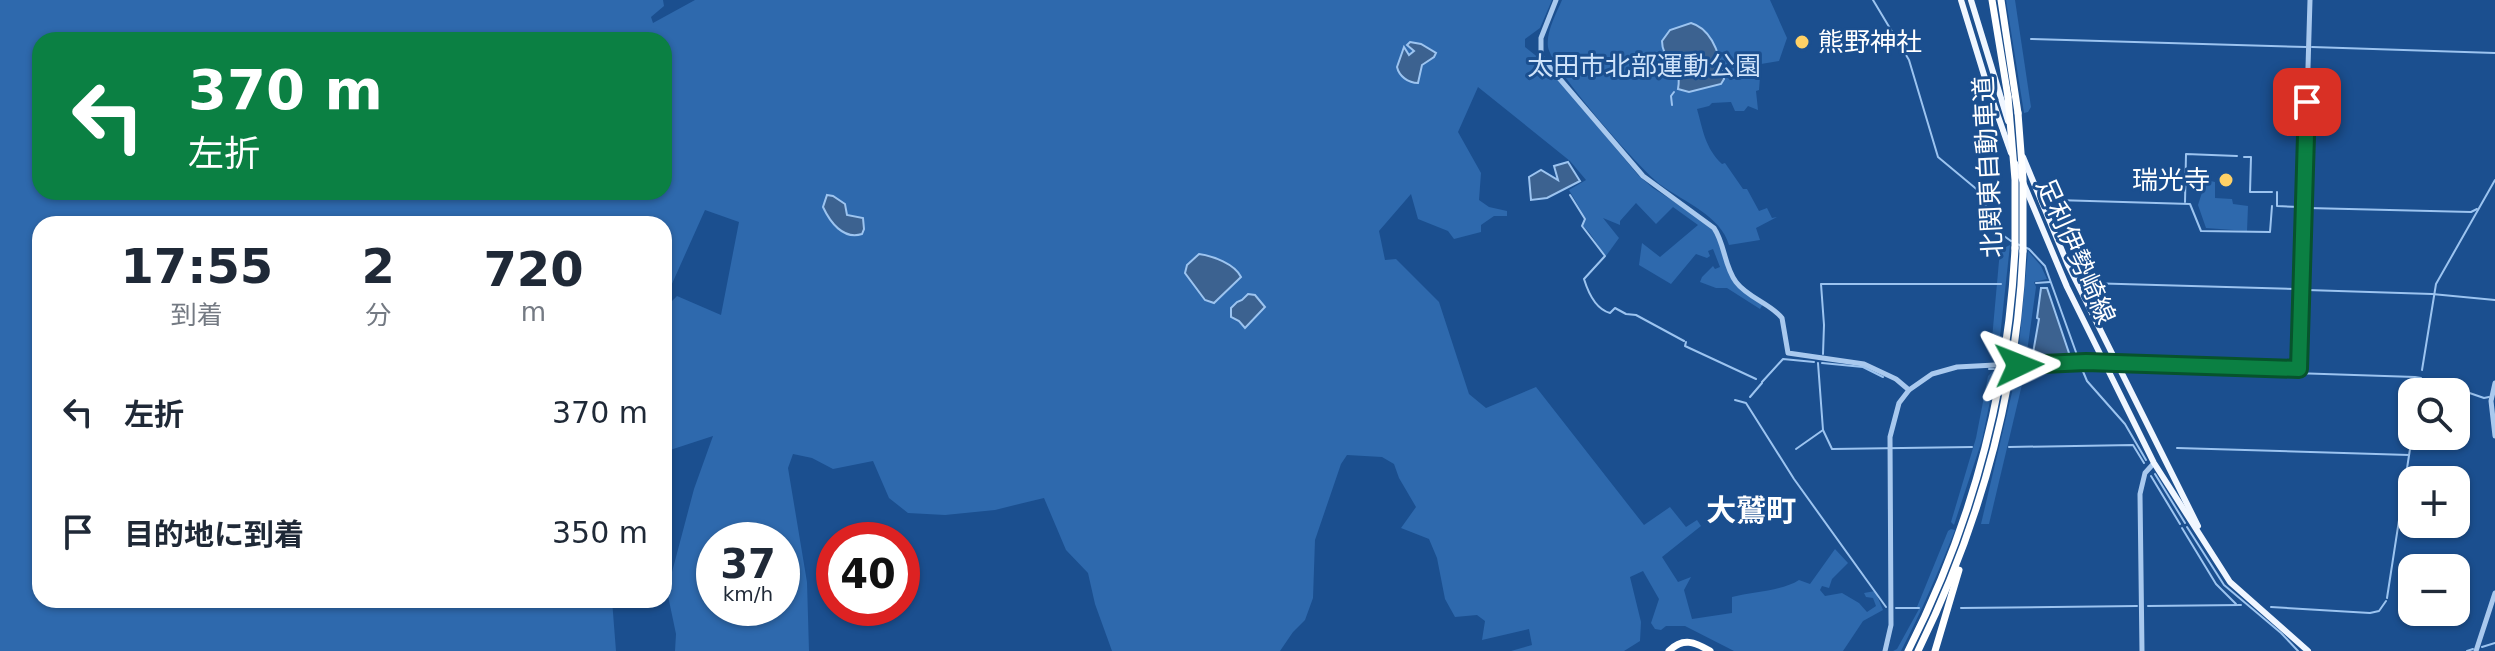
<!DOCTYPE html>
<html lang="ja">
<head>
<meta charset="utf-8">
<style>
	body { margin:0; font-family:"DejaVu Sans","Noto Sans JP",sans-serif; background:#f2f2f3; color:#1f2937; height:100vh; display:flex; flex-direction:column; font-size:30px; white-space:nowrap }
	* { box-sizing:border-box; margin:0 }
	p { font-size:26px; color:#747a83 }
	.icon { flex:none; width:44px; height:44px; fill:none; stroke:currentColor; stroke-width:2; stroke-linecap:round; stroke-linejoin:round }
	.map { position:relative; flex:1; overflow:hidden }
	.side { position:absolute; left:32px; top:216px; width:640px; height:392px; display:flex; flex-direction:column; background:#fff; border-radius:24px; box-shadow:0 2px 6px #0004 }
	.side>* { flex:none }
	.guide { position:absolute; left:32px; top:32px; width:640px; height:168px; border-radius:24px; box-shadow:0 2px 6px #0004; background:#0b8043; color:#fff; overflow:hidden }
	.controls { position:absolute; left:2398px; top:378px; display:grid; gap:16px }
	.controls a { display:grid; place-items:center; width:72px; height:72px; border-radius:16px; background:#fff; box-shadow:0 2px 6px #0004; font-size:40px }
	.speed { position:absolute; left:696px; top:522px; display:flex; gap:16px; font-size:40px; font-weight:700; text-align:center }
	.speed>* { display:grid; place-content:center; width:104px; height:104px; border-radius:50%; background:#fff; box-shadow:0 2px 6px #0004; line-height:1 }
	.speed small { font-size:20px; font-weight:400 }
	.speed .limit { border:12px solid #d22; background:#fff; color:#111 }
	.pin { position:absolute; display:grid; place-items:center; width:68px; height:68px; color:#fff; margin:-34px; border-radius:16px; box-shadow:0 4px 12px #0006 }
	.me { position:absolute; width:88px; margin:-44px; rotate:88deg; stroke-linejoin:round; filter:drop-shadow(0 0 6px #0008) }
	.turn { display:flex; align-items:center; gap:28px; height:168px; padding:0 24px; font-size:36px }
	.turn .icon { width:104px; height:104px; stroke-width:2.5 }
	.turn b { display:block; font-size:56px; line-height:68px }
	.eta { display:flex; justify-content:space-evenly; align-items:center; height:136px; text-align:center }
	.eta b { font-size:48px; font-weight:700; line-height:56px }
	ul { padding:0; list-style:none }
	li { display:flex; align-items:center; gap:24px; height:120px; padding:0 24px }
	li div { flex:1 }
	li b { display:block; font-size:30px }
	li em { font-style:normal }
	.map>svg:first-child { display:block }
</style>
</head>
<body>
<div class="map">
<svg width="2495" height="651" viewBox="0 0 2495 651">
	<rect width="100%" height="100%" fill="#1b4f8f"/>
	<g fill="#2e69ad" fill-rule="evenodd">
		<path d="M0,0H663L664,6L651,17L653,23L695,0H1552L1540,28L1525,39V47L1545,63L1638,175L1653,188L1707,223L1717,234L1730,274L1763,304L1760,309L1727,288H1716L1700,282L1702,277L1713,266L1715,269L1720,267L1713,249L1708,251L1710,256L1707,258L1696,254L1671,284L1639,265L1642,243L1660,257L1698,225L1673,207L1656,224L1636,203L1620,221V225L1603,218L1619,238L1606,256C1597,246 1593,235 1583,226L1586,219L1569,190L1586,180L1570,161L1478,87L1458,132L1481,173L1479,200L1489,207L1507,211V216H1494L1481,225V232L1454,239L1448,231L1418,219L1411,194L1379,231L1385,260L1396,259L1439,302L1469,394L1486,408L1536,387L1644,525L1670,507L1686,527L1697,520L1701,526L1662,557L1678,582L1691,577L1684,590L1692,619L1732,613V597C1753,592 1782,591 1799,580L1810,584L1835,549L1848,563L1832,579L1829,588L1822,586L1820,590L1825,596L1842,593L1859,603L1867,612L1876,606L1873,598L1866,597L1864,593L1875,591L1883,610L1863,621L1843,651H1734L1685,626H1666L1661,630L1655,629L1651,623L1659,599L1643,571L1630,577L1641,622L1640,641L1624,651H1511L1532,645L1529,629L1482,640L1485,621L1477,615L1455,617L1445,599L1437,558L1429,539L1401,528L1416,507L1399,478L1394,464L1382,457L1347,455L1341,464L1315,540L1313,598L1305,620L1293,632L1280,651H1112L1095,604L1088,573L1066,550L1044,498L995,510L945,515L908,513L889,498L873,461L833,469L812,458L793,454L788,468L807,582L809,651H675L676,634L667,591L694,489L713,436L664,452V313L666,307L677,296L721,315L739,222L705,210L671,286L664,291V224H40V600H612L616,651H0ZM40,40H664V192H40ZM714,540H782V608H714Z"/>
		<path d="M1562,0H1770L1787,38L1779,61L1761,64L1759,90L1756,91L1758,110L1748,106L1744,111H1735L1731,102L1712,103L1709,106L1697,109C1703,130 1705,148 1722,164L1725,163L1743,189H1747L1759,211L1767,208L1772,218L1777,217L1756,228L1760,240L1729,245C1721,216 1684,202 1661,185C1641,171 1551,68 1548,47C1546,32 1556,14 1562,0Z"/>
		<polygon points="2006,0 2015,0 2031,107 2028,112 2024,113"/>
		<polygon points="2206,180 2215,182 2215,198 2232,199 2233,204 2248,206 2247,231 2206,228 2198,205"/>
		<polygon points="2010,245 1998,355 1994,358 1991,350 2000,250"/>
		<polygon points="2028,251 2041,266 2047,279 2034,282 2036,287 2027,352 2018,357"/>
		<polygon points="1993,371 1996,372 1982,440 1954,525 1951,522 1976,438 1988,376"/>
		<polygon points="2017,371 2024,376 1989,524 1981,524"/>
		<path d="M1951,529L1955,530C1939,571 1921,612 1901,651H1893L1897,649L1919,609L1917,607L1948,531Z"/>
	</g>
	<g fill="#3c6290" stroke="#9cc4f0" stroke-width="2">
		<path d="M1691,23C1713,29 1721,60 1724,79L1721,84L1689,92L1678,89C1683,64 1662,62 1662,41L1670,30Z"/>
		<path d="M1410,42L1421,44L1436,53L1434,57L1422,65L1418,83C1408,83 1399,76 1397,67L1404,47L1409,55L1414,51L1407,45Z"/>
		<polygon points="1568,162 1580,181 1547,198 1531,200 1529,177 1541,170 1558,180 1554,166"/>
		<path d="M827,195L833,196L845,204L847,215L863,218L864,229L862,234C843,240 830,222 823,207Z"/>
		<path d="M1199,254C1213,256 1235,264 1241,277L1214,303L1205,300L1185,273L1187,265Z"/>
		<polygon points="2041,288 2047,288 2069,353 2067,355 2035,356 2033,353 2039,319 2037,318"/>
		<polygon points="1248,294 1255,295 1265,307 1245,328 1239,321 1231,317 1231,308 1237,302 1242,300"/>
	</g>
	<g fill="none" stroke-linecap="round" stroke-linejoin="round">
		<g stroke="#9cc4f0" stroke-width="2">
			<polyline points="1873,0 1909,60 1938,157 1980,192 1997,231 2011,241"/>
			<polyline points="2031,39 2306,47"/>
			<polyline points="2312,47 2495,53"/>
			<polyline points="1672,105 1671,96 1674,92"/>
			<polyline points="2244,157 2251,157 2250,192 2272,192"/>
			<polyline points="2277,192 2277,206 2299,207"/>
			<path d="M1570,195L1585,219L1582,226L1605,256L1584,279C1588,292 1595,309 1610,313L1615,308L1626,314L1636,315L1684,341"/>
			<polyline points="2056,200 2190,204 2201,231 2270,232 2272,206"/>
			<polyline points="2185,202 2186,154 2237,156"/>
			<polyline points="2308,208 2471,212 2477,209"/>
			<polyline points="2017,244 2029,249 2045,266 2077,355"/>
			<polyline points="2036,283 2050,282"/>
			<polyline points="2086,283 2296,289"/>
			<polyline points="2307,290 2432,294 2495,300"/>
			<polyline points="1686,342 1685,346 1756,379"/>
			<polyline points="1823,354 1824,325 1821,284 2001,284"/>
			<polyline points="1822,363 1863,367 1883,377"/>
			<polyline points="2053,368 2071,368"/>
			<polyline points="2141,368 2415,377 2421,378 2419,392"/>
			<polyline points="1989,369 1994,369"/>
			<polyline points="2019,369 2029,369"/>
			<polyline points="2082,369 2087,381 2125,424 2146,460"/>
			<polyline points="2422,370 2436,284 2495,180"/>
			<polyline points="2429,379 2484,398 2489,397"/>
			<polyline points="1762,382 1783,359 1814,362"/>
			<polyline points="1750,397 1762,383"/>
			<polyline points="1735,400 1746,403 1794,479 1886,607"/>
			<polyline points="1823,430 1832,449 1972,447"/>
			<polyline points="2009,447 2133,445 2144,463"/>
			<polyline points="2177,448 2409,455"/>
			<polyline points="1796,449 1823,430 1818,363"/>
			<polyline points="2155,474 2185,523"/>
			<polyline points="2151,476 2180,524"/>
			<polyline points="2187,527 2224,585 2281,633 2298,651"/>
			<polyline points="2182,528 2216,584 2236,604"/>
			<polyline points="2387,598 2412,436"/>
			<polyline points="2148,606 2241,605"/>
			<polyline points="2271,607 2370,613 2379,611 2386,601"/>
			<polyline points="1896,608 1919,608"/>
			<polyline points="1961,608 2137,606"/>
			<polyline points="2482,647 2495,643"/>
			<polyline points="2467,651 2473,649"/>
		</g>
		<g stroke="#a9c9ee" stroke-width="5">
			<path d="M1556,0L1541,38V57L1643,176L1714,228C1725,244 1724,266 1736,282C1748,298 1770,303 1782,318L1788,353L1864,364L1896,379L1909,390"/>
			<polyline points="2019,365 2086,362 2305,369"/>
			<polyline points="2299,369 2310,0"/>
			<polyline points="2495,383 2491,401 2495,436"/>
			<polyline points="1885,651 1891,625 1890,437 1899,403 1909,390 1932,374 1957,367 1995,365"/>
			<polyline points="2142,651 2140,494 2145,473 2154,463"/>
			<polyline points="2476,651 2495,593"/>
		</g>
		<g stroke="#f0f6ff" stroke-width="6">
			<polyline points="1961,0 1988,88 2011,153"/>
			<polyline points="1971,0 2008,121"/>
			<polyline points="2023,157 2068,265 2198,526"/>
			<polyline points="2015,163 2067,287 2154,463 2230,582 2308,651"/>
		</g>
		<g stroke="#fff" stroke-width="7">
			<polyline points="1992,0 2008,97"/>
			<polyline points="2001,0 2018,113"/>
			<path d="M1669,651C1683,637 1695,642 1710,651"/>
			<path d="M1908,651C1972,525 2008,389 2015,248"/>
			<path d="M1918,651C1980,525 2017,392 2023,251"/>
			<polyline points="1935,651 1959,570"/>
		</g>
		<g stroke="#fff" stroke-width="7">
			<polyline points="2008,97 2015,180 2015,248"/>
			<polyline points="2018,113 2023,179 2023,251"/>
		</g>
	</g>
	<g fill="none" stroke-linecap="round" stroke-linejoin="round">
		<defs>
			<polyline id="route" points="2019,365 2086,362 2299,369 2307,102"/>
		</defs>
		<use href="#route" stroke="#07532c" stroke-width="20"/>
		<use href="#route" stroke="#0b8043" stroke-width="14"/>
	</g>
	<g fill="#ffd166" stroke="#1b4f8f" stroke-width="3">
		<circle cx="1802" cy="42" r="8"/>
		<circle cx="2226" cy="180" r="8"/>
	</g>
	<g text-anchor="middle" stroke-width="6" stroke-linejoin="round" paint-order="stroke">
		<g font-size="26" fill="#fff" stroke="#1b4f8f" text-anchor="start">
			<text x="1818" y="51">熊野神社</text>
			<text x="2210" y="189" text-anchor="end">瑞光寺</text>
		</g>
		<g font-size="26" fill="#cfe3fa" stroke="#1b4f8f">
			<text x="1644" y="75">太田市北部運動公園</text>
		</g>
		<g font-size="26" fill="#fff" stroke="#1b4f8f">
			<text transform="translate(1988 167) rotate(-93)" y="9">北関東自動車道</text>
			<text transform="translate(2076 251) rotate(66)" y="9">足利伊勢崎線</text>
		</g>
		<g font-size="30" font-weight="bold" fill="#fff" stroke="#1b4f8f">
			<text x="1751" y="521">大鷲町</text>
		</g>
	</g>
</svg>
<div class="controls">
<a><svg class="icon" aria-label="search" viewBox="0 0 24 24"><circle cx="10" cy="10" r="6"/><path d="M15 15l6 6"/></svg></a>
<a>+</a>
<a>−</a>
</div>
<div class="speed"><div>37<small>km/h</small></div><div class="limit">40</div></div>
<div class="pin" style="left:2307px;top:102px;background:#d93025"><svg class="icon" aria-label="arrive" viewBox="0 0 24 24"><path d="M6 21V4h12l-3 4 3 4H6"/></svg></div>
<svg class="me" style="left:2019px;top:365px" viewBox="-20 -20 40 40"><path d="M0-17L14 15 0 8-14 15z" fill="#0b8043" stroke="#fff" stroke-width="4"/></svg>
<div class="guide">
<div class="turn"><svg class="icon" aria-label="left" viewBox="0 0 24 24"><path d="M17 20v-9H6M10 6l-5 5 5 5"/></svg><div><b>370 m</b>左折</div></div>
</div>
<section class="side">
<div class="eta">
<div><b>17:55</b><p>到着</p></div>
<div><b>2</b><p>分</p></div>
<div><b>720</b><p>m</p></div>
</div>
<ul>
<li><svg class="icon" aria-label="left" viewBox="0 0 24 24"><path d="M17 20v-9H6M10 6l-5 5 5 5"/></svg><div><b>左折</b></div><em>370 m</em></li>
<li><svg class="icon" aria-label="arrive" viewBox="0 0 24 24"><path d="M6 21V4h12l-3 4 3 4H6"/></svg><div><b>目的地に到着</b></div><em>350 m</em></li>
</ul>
</section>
</div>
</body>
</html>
